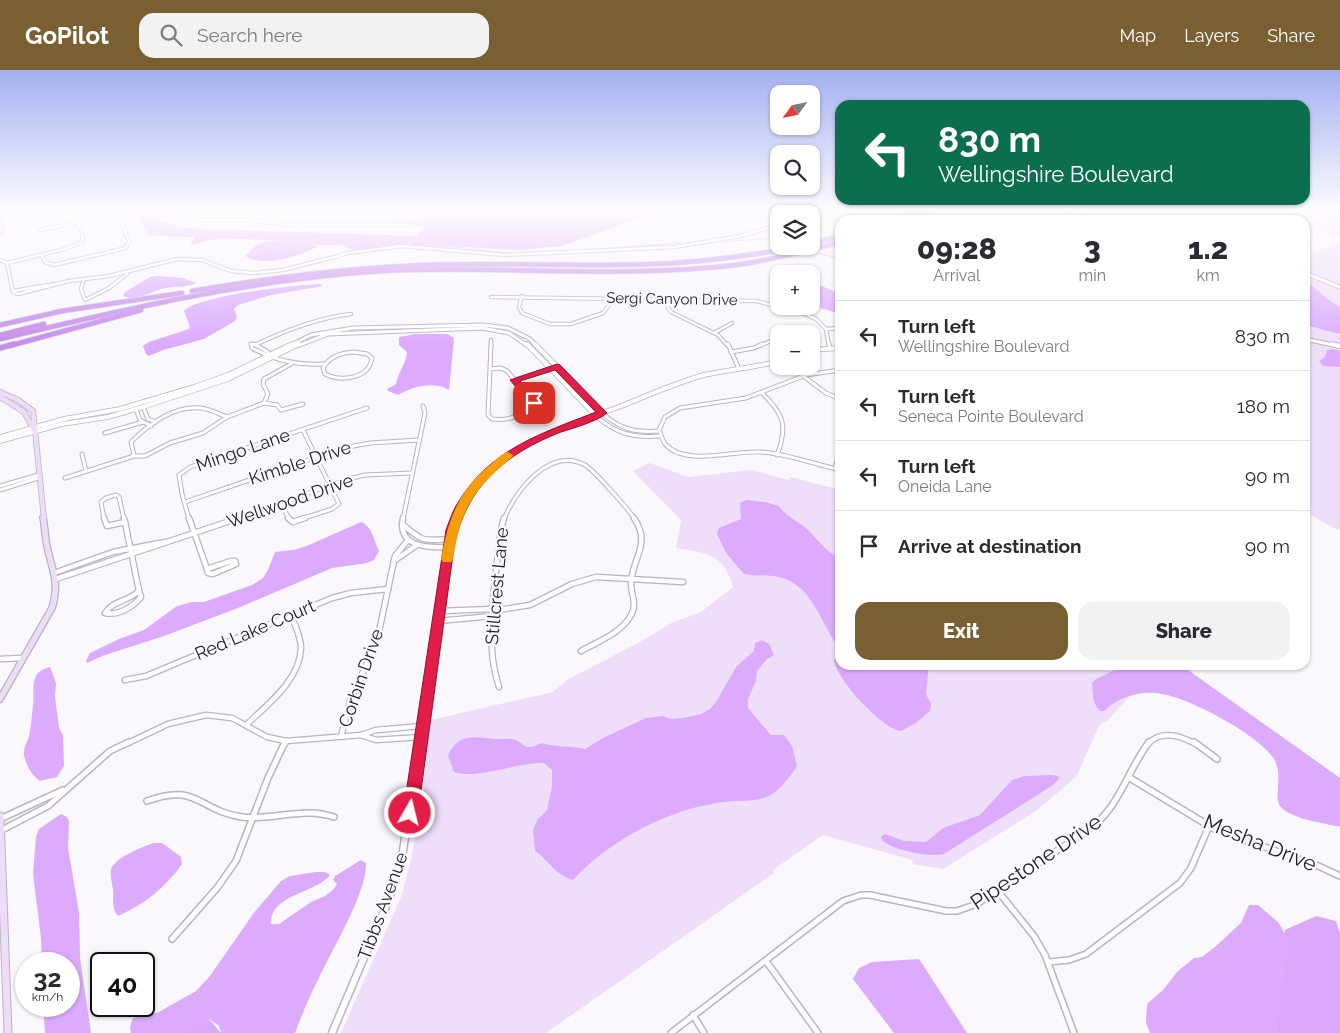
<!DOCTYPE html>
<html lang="en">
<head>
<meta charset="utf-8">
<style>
	body { margin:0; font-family:Raleway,sans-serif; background:#f2f2f3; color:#2b2b33; height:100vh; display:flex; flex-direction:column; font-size:19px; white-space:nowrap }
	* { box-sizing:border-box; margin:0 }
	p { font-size:16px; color:#7c7c81 }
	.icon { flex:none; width:28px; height:28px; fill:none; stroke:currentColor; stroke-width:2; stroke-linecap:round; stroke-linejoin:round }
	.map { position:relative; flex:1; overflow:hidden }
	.drawer { position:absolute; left:835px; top:145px; width:475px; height:455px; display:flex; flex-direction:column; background:#fff; border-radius:15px; box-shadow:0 1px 4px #0004 }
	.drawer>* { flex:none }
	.guide { position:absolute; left:835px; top:30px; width:475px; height:105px; border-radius:15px; box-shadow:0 1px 4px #0004; background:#0b6e4f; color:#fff; overflow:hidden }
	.needle { width:32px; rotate:237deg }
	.fabs { position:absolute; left:770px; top:15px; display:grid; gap:10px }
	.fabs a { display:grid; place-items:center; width:50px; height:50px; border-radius:10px; background:#fff; box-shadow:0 1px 4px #0004; font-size:25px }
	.speed { position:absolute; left:15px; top:882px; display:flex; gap:10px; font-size:25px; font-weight:700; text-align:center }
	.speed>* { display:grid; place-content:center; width:65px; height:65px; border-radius:50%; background:#fff; box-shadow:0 1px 4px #0004; line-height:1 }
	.speed small { font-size:12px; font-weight:400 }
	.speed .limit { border:2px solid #111; border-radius:8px; background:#fff; color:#111 }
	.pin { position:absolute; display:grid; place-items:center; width:42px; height:42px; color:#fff; margin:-21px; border-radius:10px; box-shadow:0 2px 8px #0006 }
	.me { position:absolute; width:55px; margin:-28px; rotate:8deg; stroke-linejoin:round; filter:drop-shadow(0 0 4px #0008) }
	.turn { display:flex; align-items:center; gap:18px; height:105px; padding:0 20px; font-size:22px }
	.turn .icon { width:65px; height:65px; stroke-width:2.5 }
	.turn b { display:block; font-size:35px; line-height:42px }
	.eta { display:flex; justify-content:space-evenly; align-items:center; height:85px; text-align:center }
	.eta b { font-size:30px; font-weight:800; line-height:35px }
	.button { display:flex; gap:10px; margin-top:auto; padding:10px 20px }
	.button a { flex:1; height:58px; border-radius:15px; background:#795f31; color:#fff; font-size:20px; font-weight:800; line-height:58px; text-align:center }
	.button a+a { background:#f2f2f3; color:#2b2b33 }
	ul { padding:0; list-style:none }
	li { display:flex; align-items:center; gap:15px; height:70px; padding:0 20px; border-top:1px solid #e1e1e2 }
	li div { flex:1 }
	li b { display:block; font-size:19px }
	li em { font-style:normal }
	header { display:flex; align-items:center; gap:30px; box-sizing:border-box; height:70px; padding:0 25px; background:#795f31; color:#fff }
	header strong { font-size:24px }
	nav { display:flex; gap:28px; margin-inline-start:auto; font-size:18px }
	.search { width:350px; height:45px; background:#f2f2f3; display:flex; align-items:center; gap:12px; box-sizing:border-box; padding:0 18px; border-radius:15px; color:#7c7c81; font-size:19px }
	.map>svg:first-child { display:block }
</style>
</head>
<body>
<header>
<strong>GoPilot</strong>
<div class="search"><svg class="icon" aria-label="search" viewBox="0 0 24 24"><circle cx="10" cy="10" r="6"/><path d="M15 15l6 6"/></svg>Search here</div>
<nav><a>Map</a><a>Layers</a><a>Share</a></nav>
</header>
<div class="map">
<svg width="1340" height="963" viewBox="0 0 1340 963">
	<rect width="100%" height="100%" fill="#faf7fd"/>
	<g fill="#efdefa">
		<polygon points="1340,142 1340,169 1305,155 1305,154"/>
		<polygon points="1340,170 1340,214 1305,201 1305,189"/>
		<polygon points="1305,205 1340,219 1340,274 1305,268"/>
		<polygon points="1305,271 1340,278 1340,461 1305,442"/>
		<path d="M650,393L688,407L752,400L788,410L790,407L840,420V595H1158L1107,651L1100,654L1076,707L1036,741L943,799L913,794L912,790L823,765L773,800L774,803L546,963H341L401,827C419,770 424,709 431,650L553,622L567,610L647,568L671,553L701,542L733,517C724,483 706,483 676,478L681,450L633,401Z"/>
	</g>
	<g fill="#daa9fc">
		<path d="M136,141H163L160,150L181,158L415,166L426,157L391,152C408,148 426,150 441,143V141H716L640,148L562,176L520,180L410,174L413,168L406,175L357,181L340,175H315L308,172L220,168L194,174L189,173L194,170L193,167L148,166Z"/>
		<polygon points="1316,846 1336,851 1340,863 1340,963 1275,963 1285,860"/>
		<polygon points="208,948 221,963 181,963"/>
	</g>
	<g fill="#dcabfe">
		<path d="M266,171L308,172L317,177C299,186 265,198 245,186L254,177Z"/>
		<path d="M159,206L183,208L196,213C186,218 176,216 165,218C152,221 136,232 123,226L125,222L150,207Z"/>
		<polygon points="811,211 840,224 840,244 811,235"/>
		<path d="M1305,213C1316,215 1328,232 1340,237V264L1305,255Z"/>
		<path d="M320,214L323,216L271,225L238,235L234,239L237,247L235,251L204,269L163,280L149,286L146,284L143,276L149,272L189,259L190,257L184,241C199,225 296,215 320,214Z"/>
		<path d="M416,264H447L454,268L449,320C434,311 413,316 398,325L388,321L387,319L396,314C398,302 406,295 407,282L399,275V267Z"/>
		<polygon points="1333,279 1340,281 1340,297 1323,296 1319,291 1325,287 1327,280"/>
		<path d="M746,430L765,432L779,436C785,446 798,451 807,459C818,470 826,481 840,489V579C821,556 814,515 779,507C767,504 756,507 744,504L726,483L717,464L719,458L741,449L740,433Z"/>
		<path d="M361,452C371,455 375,472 379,481L374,490L367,493L332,498L238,538L164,566L102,586L87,593L86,591L90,583L119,569L144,560L177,536L192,532H204L252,515L263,508L268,500L275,482L294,480L309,475Z"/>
		<path d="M762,570L769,574L774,585L767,589L757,601L756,611L748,629V638L771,665H784L792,676L797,696C791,705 784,715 775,722C760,734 741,729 723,732C713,733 703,736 693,738C650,750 604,776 573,810C552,803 551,792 535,781L533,760L538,749L547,740L552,716V700L544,693C517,692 478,710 454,702L448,686C458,662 475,667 497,669C502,670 509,668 513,669C525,672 523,683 541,673C555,677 570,676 585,679L603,668L646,648L663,646L670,649L683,648L701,644L710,639L716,632L736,597L754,581L755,573Z"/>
		<path d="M840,584V595H929L926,624L931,634L930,641L916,653L901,661C883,660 834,607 834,589Z"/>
		<path d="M1125,595H1181L1340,708V757C1324,753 1290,749 1280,736C1273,728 1285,702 1272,686C1253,662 1187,626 1156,623C1138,621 1116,628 1104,641H1100C1092,633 1093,624 1092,613L1096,609Z"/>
		<path d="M50,597L56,613L55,627L59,658L63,665L64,696L57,707L40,711C32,706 26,695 24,685C23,678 27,673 29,666C31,657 32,645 33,635C34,626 32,617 35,608C38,601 43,599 50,597Z"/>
		<path d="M1052,705L1058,706L1059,709L1053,715L944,784C931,788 891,780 882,770L881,767L885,764L904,771L926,772L943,758L980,745L1012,710L1025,706Z"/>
		<polygon points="61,744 67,747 69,752 68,778 79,843 80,888 91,963 45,963 43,936 69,936 69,894 42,894 41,868 33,804 36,767 39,759"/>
		<path d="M154,773H162L181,787L182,794C165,818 145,834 118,846C111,837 114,830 113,819C112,813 110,806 111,800C114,787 143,777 154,773Z"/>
		<path d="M361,790L366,793C367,823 331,881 318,910C309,927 302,945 295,963H221L219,956L208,948L182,963H131L130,957L133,948L157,943L196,921L210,906L253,844L281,811L290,806L316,802H325L330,805C315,824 270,824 271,854H279L311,832L325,826L333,820L337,814L333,810L335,806Z"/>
		<polygon points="1249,835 1258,835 1278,852 1287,867 1287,884 1275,963 1150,963 1146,953 1147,934 1163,920 1178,901 1194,888 1202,887 1216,876 1241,853"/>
		<polygon points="919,889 967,963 894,963 853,909 859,898 872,892"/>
	</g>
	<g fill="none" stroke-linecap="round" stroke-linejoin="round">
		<g stroke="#dcabfe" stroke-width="1">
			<polyline points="151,141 162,158 167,160 351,170 387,175 410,174 466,178"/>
			<polyline points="703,173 779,168"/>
			<polyline points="471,179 506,183"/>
			<polyline points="596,179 694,172"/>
			<polyline points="511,183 533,182"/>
			<polyline points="818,183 840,189"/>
		</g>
		<defs>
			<g id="minor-far3">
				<polyline points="182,141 189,147 201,150 247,150 281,154 405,155"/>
				<polyline points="761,141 779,151"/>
				<polyline points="811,145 825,141"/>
				<polyline points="1064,146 1092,141"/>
				<polyline points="37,147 68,141"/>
				<polyline points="265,152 279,141"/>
				<polyline points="40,160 78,152"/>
				<polyline points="42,185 45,192 54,195 126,178 129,171 116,141"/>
				<polyline points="333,188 347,183 402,176 505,185 675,177 740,166 779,155"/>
				<polyline points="0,190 7,193"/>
				<polyline points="7,193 13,222 18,224 69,211 109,206 177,189 202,190 231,201 255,203 283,200 334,187"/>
				<polyline points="7,193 65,179 82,172 83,167 74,141"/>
				<polyline points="84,209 81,219 85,230 109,218 127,204 125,202"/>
				<polyline points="13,221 55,214"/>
				<polyline points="522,226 519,237 522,243 550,254 571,254 603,243 609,235 611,228"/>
				<polyline points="491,227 757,231 805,244 816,249 826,259 829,276"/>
				<polyline points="669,229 668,238 671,242 718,265 728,276"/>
				<polyline points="826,259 840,258"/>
				<polyline points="714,263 732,253"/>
				<polyline points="253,274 256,276"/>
				<path d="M255,275C286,260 317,248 351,244"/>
				<polyline points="491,276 491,270"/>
				<polyline points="760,276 779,267"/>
			</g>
			<g id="minor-far2">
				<path d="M251,274L252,278C276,291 297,295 324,294"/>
				<polyline points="254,274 268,282 268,285"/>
				<path d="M491,274L488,345L492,349C507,351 523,346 535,336L533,331L507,301L501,298L491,299"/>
				<polyline points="728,274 739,299"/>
				<polyline points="829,274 830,278"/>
				<path d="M354,282L367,284L372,288C369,309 341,312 325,304L323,298C330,286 341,283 354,282Z"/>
				<polyline points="731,282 754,278 762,274"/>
				<path d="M840,300L806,305L746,328L680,338L665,347L659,360C661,364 662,370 665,374C685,397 735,380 761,382C788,384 814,394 840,400"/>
				<polyline points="803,306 826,323 840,329"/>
				<polyline points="515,310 557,297"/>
				<path d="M762,323C784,344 788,356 777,385"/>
				<polyline points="264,333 277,335 281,340 303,334"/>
				<polyline points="143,337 148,349 156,352"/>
				<polyline points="136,339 140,350 151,356"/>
				<path d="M602,343C620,359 635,363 659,361"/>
				<path d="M596,346C616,364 634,368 660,366"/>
				<polyline points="105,363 143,352"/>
				<polyline points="82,384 86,401"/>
				<path d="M134,386L131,372C148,355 174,335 201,338C210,339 219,344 227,347"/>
				<polyline points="835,398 840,382"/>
				<polyline points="65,408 134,386 145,386 170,373 203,363 227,347 264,333 268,324 263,314 264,309 291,294"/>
				<polyline points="0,416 38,405"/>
				<polyline points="0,420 38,408"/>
				<polyline points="185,432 343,378 370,373 419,370"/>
				<polyline points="281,433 289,449"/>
				<polyline points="104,449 101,432 106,428 116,425 119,427 124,449"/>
				<polyline points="189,449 182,424 179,405 190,397 367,338"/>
				<polyline points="236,449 348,409 365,405 412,403"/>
				<polyline points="301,449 332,439 339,434 303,360"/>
				<polyline points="403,449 425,343 423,336"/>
				<path d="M504,449C516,421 549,376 585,395C595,401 627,438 635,449"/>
			</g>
			<g id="minor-far1">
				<polyline points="104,448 107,456 125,452 124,448"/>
				<polyline points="189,448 207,499"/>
				<polyline points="288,448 293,452 305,448"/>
				<path d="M403,448C397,477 427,478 448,477"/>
				<polyline points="125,452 139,521"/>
				<path d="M402,454C423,472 423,471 450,469"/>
				<polygon points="231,491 235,491 236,494 213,504 208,503 207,499"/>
				<polyline points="394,491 417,475"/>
				<polyline points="54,503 113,482 165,472"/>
				<polyline points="56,509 239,448"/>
				<path d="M139,521L141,527C133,537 118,546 105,543C112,531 129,531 139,521Z"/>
				<polyline points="440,541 493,539"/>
				<polyline points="493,541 530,535 572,514 596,507 683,512"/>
				<polyline points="438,551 493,546"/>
				<path d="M581,581C597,572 622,563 631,545C638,534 630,523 631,511C634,486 651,473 634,448"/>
				<polyline points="0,589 22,588"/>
				<polyline points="125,610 146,606 332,528 351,523 388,519"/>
				<path d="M499,617C483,569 496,513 500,463L504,448"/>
				<path d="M246,655C267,635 300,610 301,578C301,567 295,555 291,545"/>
				<polyline points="361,665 376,670 421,667"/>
				<polyline points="341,667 350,631 377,571 395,486 408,470"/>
				<polyline points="126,674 168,654 206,645 232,648 267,667 286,671 361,665 376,660 422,656"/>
				<polyline points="285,674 286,671"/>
				<path d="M1148,674C1161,659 1181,666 1196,674"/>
			</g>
			<g id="minor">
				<polyline points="1194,672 1217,689"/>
				<polyline points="1130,708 1216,760 1316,795 1340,806"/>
				<path d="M147,731C197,712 199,741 242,747C273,751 303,736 334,747"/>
				<polyline points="0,749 63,720"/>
				<polyline points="0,761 48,736 110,681 129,672"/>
				<polyline points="997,820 1034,866 1045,885 1074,963"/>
				<polyline points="172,869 217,818 236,791 268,708 285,672"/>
				<polyline points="766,891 818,963"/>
				<polyline points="1049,892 1069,890 1086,884 1180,813 1191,798 1209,756"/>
				<polyline points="693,945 704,963"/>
				<path d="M671,963L843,831L861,825H870L946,841H957L977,834L1088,760C1119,739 1127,701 1149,672"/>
			</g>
			<g id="tertiary-far3">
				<polyline points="1142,141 1167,150"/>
				<polyline points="1305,203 1340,217"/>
				<polyline points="1305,269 1338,276"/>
				<polyline points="289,276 311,265 353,258 483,255 508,258 530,269 536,276"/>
				<polyline points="297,276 328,264 482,258 509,263 528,276"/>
			</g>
			<g id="tertiary-far2">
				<polyline points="527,274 596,346"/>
				<polyline points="535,274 602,343"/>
				<polyline points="1332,274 1340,276"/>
				<polyline points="811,280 840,278"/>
				<polyline points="0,367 64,349 120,339 194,317 228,305 292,274"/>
				<polyline points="0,371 62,354 108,347 143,337 228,309 299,274"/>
				<path d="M456,449C478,382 557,360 616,338C645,327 674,313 704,305C729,299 755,298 779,291"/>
			</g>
			<polyline id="tertiary-far1" points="419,674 448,477 457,448"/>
			<polyline id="tertiary" points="332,963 389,829 402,788 419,672"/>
			<polyline id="secondary-far3" points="0,145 2,158 0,165"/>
			<g id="secondary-far2">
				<polyline points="0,322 18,330 33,341 44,449"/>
				<polyline points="0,327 24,342 33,358"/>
			</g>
			<path id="secondary-far1" d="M0,629L52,538C60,513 52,500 47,476C45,467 45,457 43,448"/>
			<polyline id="secondary" points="0,746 8,963"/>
			<g id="motorway-far1">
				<polyline points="886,150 913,141"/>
				<polyline points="906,150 933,141"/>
				<polyline points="811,174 840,166"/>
				<path d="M192,221C269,208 347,198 425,195C508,192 591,198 675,193C718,190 760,184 802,176"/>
				<polyline points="0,255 62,241 182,223"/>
				<polyline points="0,265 44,254"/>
				<path d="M0,269C126,239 252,209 382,201C500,195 618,209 736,195C771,190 806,181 840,172"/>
				<polyline points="9,276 141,240"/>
			</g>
			<polyline id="motorway" points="0,278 14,274"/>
		</defs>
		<use href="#minor-far3" stroke="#bbb3c1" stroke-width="4.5"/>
		<use href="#minor-far2" stroke="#bbb3c1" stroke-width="5"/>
		<use href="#minor-far1" stroke="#bbb3c1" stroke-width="7"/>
		<use href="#minor" stroke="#bbb3c1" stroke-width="8"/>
		<use href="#tertiary-far3" stroke="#bbb3c1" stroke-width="5"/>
		<use href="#tertiary-far2" stroke="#bbb3c1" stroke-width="5.5"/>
		<use href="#tertiary-far1" stroke="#bbb3c1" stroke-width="8"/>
		<use href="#tertiary" stroke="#bbb3c1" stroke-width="9"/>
		<use href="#secondary-far3" stroke="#bbb3c1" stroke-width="5"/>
		<use href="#secondary-far2" stroke="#bbb3c1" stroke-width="6"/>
		<use href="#secondary-far1" stroke="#bbb3c1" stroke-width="8"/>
		<use href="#secondary" stroke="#bbb3c1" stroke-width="9"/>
		<use href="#motorway-far1" stroke="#d3d3d4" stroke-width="6"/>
		<use href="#motorway" stroke="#d3d3d4" stroke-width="7"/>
		<use href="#minor-far3" stroke="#fff" stroke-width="2.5"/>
		<use href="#minor-far2" stroke="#fff" stroke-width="3"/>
		<use href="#minor-far1" stroke="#fff" stroke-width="4.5"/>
		<use href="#minor" stroke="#fff" stroke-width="5"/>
		<use href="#tertiary-far3" stroke="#fff" stroke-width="3"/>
		<use href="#tertiary-far2" stroke="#fff" stroke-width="4"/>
		<use href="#tertiary-far1" stroke="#fff" stroke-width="5"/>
		<use href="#tertiary" stroke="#fff" stroke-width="6"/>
		<use href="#secondary-far3" stroke="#eeddf9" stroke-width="3"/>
		<use href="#secondary-far2" stroke="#eeddf9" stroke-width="4.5"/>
		<use href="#secondary-far1" stroke="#eeddf9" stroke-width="5.5"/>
		<use href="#secondary" stroke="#eeddf9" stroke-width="7"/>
		<use href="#motorway-far1" stroke="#c78dec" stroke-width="4.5"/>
		<use href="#motorway" stroke="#c78dec" stroke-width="5"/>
	</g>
	<linearGradient id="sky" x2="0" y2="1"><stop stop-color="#a3b0f1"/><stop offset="0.51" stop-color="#fdfbfe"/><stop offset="1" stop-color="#fdfbfe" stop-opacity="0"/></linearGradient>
	<rect width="1340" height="275" fill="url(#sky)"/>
	<path fill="#e11d48" stroke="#92132f" d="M557,294L560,295L607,343C598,351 574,358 561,362C505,384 466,416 454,477L418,743L416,748L410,750L405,748L403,743L446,460C450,450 453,439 459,431C491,379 542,363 596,342L555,300L520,311L539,333L534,336L531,335L510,310Z"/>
	<path fill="#f59e0b" d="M508,382L513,385L511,388C472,421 461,439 453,489L451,492H443L441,489C448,451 458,421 489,396C495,391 500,384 508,382Z"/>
	<g text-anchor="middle" stroke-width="5" stroke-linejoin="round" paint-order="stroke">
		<g font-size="15" fill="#252227" stroke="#faf7fd">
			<text transform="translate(672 229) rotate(1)" y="5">Sergi Canyon Drive</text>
		</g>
		<g font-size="18" fill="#252227" stroke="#faf7fd">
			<text transform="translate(243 380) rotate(-19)" y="6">Mingo Lane</text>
			<text transform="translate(300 393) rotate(-18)" y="6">Kimble Drive</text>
			<text transform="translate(290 431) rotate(-19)" y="6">Wellwood Drive</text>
			<text transform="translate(497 516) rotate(-85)" y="6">Stillcrest Lane</text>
			<text transform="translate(255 560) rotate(-23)" y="6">Red Lake Court</text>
			<text transform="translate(361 608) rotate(-71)" y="6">Corbin Drive</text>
			<text transform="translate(383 836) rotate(-70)" y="6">Tibbs Avenue</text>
		</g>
		<g font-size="21" fill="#252227" stroke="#faf7fd">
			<text transform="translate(1260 773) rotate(22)" y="7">Mesha Drive</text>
			<text transform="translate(1036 792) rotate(-34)" y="7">Pipestone Drive</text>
		</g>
	</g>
</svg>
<div class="fabs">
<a><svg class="needle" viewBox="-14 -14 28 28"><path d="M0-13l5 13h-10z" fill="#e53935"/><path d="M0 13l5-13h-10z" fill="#7c7c81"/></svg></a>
<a><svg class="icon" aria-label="search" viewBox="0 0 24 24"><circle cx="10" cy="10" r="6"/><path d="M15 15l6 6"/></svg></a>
<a><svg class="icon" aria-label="layers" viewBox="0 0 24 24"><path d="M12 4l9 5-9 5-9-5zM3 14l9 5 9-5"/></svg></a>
<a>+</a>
<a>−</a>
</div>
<div class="speed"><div>32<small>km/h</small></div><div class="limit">40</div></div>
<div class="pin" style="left:534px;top:333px;background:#d93025"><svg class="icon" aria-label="arrive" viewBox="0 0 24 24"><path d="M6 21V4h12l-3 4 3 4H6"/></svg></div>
<svg class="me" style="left:410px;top:743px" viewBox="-20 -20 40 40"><circle r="17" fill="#e11d48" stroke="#fff" stroke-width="3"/><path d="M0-11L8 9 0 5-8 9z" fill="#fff"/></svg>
<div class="guide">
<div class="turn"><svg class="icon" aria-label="left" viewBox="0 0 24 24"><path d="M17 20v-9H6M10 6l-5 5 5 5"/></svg><div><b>830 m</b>Wellingshire Boulevard</div></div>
</div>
<section class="drawer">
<div class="eta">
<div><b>09:28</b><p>Arrival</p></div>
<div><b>3</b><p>min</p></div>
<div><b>1.2</b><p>km</p></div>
</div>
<ul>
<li><svg class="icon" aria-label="left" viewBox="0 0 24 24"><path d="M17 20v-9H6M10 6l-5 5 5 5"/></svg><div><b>Turn left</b><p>Wellingshire Boulevard</p></div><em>830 m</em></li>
<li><svg class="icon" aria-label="left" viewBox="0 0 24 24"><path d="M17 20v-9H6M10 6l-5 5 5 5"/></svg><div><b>Turn left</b><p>Seneca Pointe Boulevard</p></div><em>180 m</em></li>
<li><svg class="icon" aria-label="left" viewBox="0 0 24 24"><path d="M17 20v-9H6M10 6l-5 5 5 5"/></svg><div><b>Turn left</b><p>Oneida Lane</p></div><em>90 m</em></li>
<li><svg class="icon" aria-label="arrive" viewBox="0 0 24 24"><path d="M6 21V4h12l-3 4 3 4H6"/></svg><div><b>Arrive at destination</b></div><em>90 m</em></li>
</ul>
<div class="button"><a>Exit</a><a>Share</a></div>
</section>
</div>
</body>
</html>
